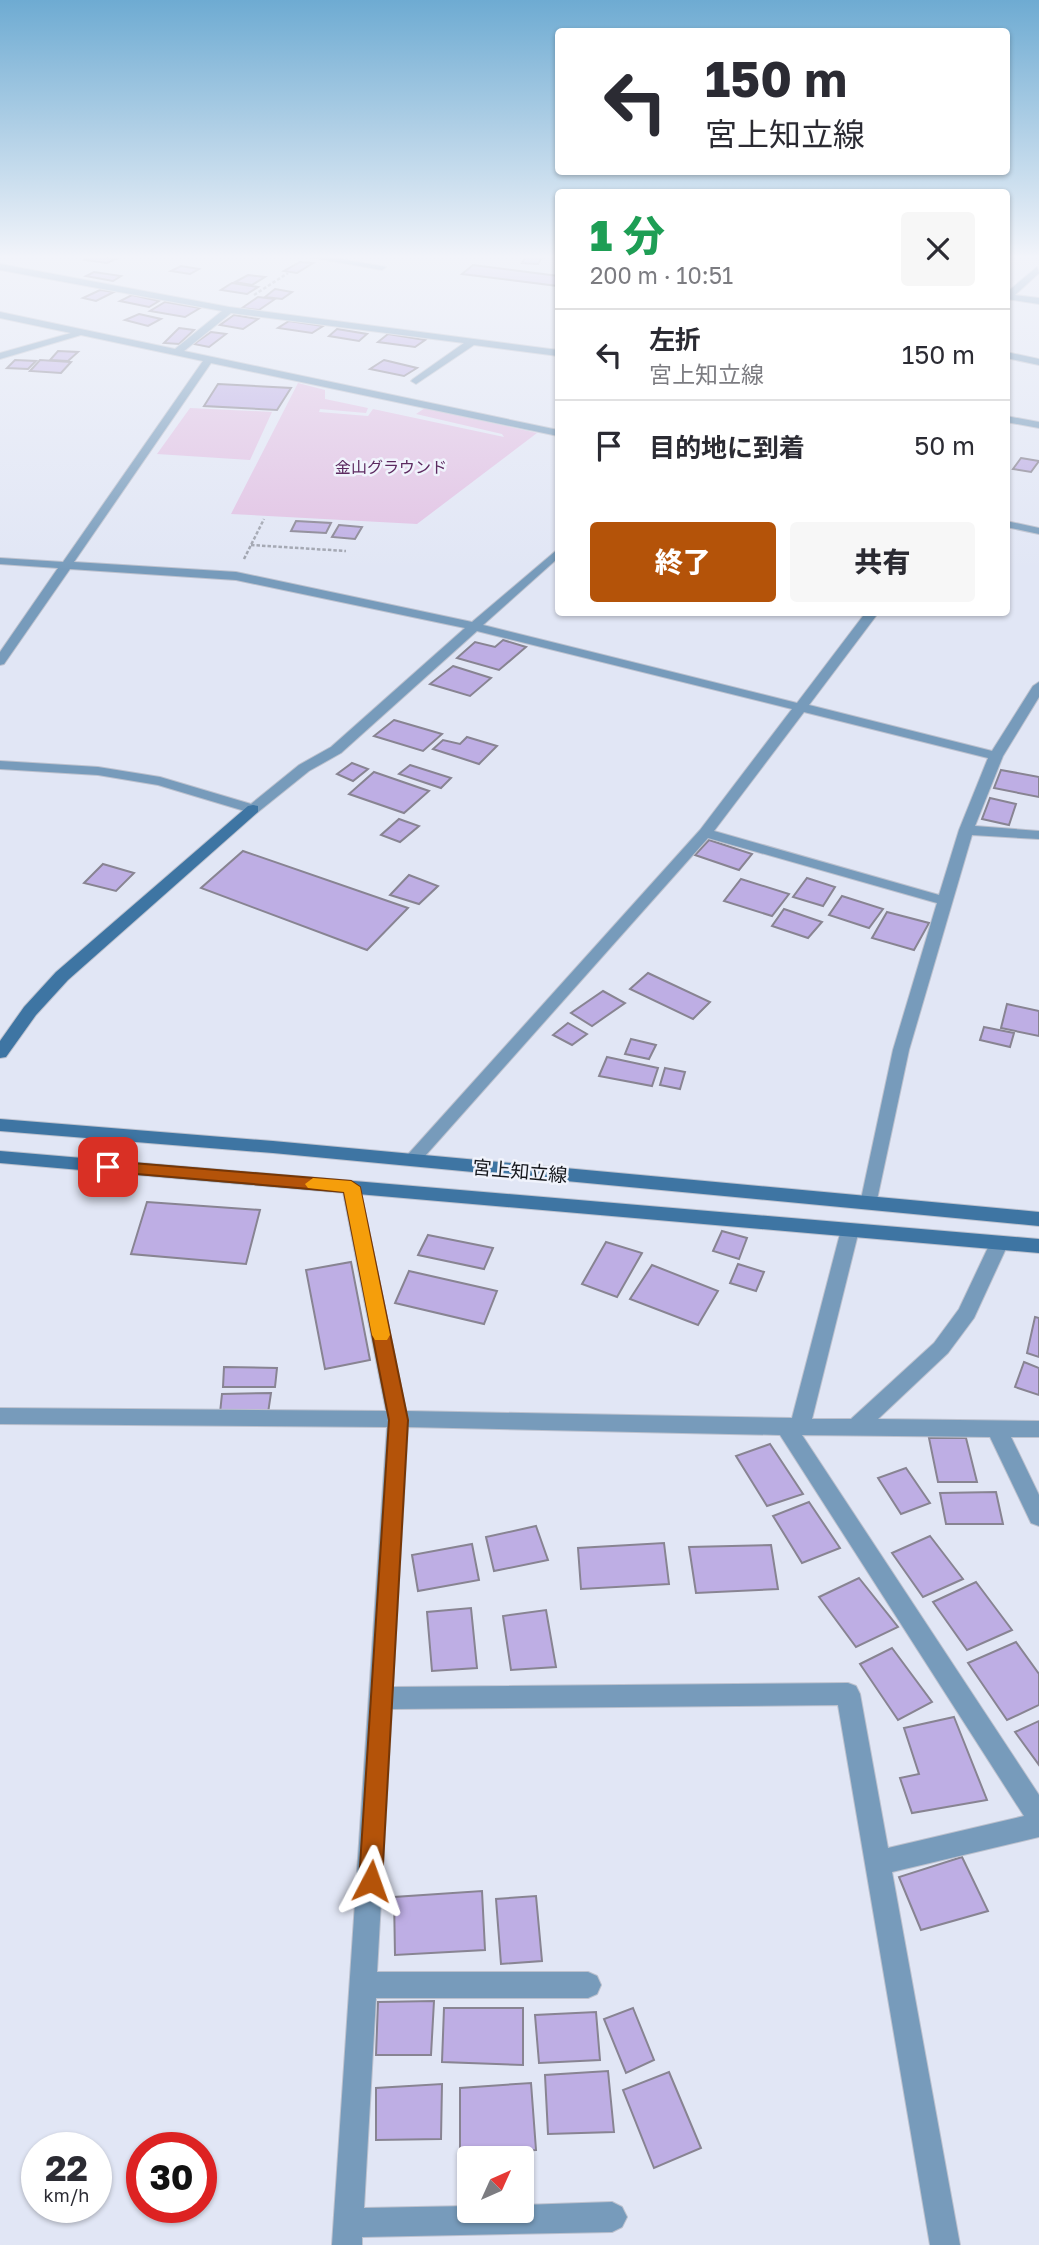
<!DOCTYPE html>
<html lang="ja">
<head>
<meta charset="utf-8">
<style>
	body { margin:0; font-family:"Golos Text","Noto Sans JP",sans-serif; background:#f7f7f7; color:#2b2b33; height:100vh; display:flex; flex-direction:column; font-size:26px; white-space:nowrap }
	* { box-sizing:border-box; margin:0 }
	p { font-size:23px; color:#7c7c81 }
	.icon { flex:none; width:38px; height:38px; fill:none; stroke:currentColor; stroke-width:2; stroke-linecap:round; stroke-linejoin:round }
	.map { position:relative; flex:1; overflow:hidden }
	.panel { position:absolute; left:555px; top:189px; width:455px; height:427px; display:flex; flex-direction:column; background:#fff; border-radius:7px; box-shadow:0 2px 5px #0004 }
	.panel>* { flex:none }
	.top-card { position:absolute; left:555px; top:28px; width:455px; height:147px; border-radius:7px; box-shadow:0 2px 5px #0004; background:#fff; color:#2b2b33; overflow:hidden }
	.needle { width:46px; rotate:45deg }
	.controls { position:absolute; left:457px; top:2146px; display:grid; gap:14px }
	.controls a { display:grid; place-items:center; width:77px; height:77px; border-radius:7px; background:#fff; box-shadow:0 2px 5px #0004; font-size:35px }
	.speed { position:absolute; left:21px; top:2132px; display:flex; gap:14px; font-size:35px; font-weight:700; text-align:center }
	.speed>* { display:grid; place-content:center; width:91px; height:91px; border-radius:50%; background:#fff; box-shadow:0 2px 5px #0004; line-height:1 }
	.speed small { font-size:18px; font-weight:400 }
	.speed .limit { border:10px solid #d22; background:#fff; color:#111 }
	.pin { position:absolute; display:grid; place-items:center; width:60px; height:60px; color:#fff; margin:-30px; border-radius:14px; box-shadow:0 4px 10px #0006 }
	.me { position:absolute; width:77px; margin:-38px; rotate:4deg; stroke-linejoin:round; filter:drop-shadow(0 0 5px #0008) }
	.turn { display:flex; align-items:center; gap:24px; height:147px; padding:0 35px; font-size:32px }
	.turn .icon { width:91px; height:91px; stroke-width:2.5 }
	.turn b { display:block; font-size:49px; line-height:60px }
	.round { display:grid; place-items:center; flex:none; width:74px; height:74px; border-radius:7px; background:#f7f7f7 }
	.head { display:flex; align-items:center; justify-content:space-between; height:119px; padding:0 35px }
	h1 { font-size:42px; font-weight:800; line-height:52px; color:#1e9e55 }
	.primary-button { display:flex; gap:14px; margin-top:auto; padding:14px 35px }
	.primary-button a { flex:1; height:80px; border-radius:7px; background:#b45309; color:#fff; font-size:28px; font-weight:800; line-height:80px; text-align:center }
	.primary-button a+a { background:#f7f7f7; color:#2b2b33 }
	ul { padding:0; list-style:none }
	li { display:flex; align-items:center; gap:21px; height:91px; padding:0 35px; border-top:2px solid #e1e1e2 }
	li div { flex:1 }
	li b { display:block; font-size:26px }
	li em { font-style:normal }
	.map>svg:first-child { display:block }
</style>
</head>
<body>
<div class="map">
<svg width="1039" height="2245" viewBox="0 0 1039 2245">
	<rect width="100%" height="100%" fill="#e1e6f5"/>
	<g fill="#e1c1e3">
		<polygon points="298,383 325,390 325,399 368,408 366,413 320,409 319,412 368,416 373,409 504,437 502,434 416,414 425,408 537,433 417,524 231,514"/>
		<polygon points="190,408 272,412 250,460 157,454"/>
	</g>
	<g fill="#beaee4" stroke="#888492" stroke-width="2">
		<polygon points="92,256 99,256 116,259 107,263 85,260"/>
		<polygon points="526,256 543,256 538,264 522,263"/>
		<polygon points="300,262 313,263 297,273 284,271"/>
		<polygon points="473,265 558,276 558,286 462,274"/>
		<polygon points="181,266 199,269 190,274 171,271"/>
		<polygon points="94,272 121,276 113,281 86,276"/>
		<polygon points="248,275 265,277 252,285 235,282"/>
		<polygon points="232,283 258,287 247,294 221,290"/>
		<polygon points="275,289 292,292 282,299 265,297"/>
		<polygon points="100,290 114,292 96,301 83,298"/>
		<polygon points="132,295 159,301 149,307 120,301"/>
		<polygon points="258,297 275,299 259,310 242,308"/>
		<polygon points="165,302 200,308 185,317 150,311"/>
		<polygon points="139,314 161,319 148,326 125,320"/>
		<polygon points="234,315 258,319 243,329 220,325"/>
		<polygon points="289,321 323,326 312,333 278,328"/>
		<polygon points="179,328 194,330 179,344 164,343"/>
		<polygon points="337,329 367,334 359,341 329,336"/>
		<polygon points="211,332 226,334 209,347 194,344"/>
		<polygon points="388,334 425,340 415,347 378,342"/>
		<polygon points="58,351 78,352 68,361 50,360"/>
		<polygon points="15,360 36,361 28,369 7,368"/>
		<polygon points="40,360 71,362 61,373 30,371"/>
		<polygon points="384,360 417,368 404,376 370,369"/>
		<polygon points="218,384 291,388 277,410 204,406"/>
		<polygon points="1021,458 1039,461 1031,472 1013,469"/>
		<polygon points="296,521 331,523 326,533 291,531"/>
		<polygon points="339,525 362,527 355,539 332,537"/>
		<polygon points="503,640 526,647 499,670 457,658 475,642 495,647"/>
		<polygon points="453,666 491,678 470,696 430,684"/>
		<polygon points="394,720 442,734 423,751 374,736"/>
		<polygon points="467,737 497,746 479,764 433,749 443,740 460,744"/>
		<polygon points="352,763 368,769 353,781 337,774"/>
		<polygon points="410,765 451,778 441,788 399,774"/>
		<polygon points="1001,770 1039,777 1039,797 994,788"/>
		<polygon points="374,772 429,791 404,813 349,794"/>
		<polygon points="990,798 1016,804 1009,825 982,819"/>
		<polygon points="399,819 419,826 400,842 381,835"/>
		<polygon points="709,840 752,854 739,870 695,855"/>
		<polygon points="243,851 408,908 367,950 201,888"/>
		<polygon points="103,864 134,873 116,891 84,883"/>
		<polygon points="409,875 438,886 419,904 390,895"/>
		<polygon points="807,878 835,887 823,906 793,897"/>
		<polygon points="741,879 789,894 772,916 724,901"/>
		<polygon points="842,896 883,909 869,928 829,915"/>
		<polygon points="784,909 822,922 808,938 772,926"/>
		<polygon points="887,912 929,923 914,950 872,938"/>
		<polygon points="648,973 710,1002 693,1019 630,989"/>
		<polygon points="603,991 625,1003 592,1026 571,1013"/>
		<polygon points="1007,1004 1039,1011 1039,1036 1001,1028"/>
		<polygon points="568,1023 587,1034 572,1045 553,1035"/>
		<polygon points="984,1027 1014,1033 1010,1047 980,1040"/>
		<polygon points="631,1039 656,1045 649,1059 625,1054"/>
		<polygon points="607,1057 658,1068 652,1086 599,1076"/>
		<polygon points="665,1068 685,1072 680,1089 660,1085"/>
		<polygon points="147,1202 260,1210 246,1264 131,1254"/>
		<polygon points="722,1231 747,1238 739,1259 713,1251"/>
		<polygon points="428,1235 493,1248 484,1269 418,1255"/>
		<polygon points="606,1242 642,1253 617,1297 582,1284"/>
		<polygon points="351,1262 370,1360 325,1369 306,1270"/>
		<polygon points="738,1264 764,1272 756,1291 730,1283"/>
		<polygon points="652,1265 718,1291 698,1325 630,1299"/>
		<polygon points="409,1271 497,1291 484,1324 395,1303"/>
		<polygon points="1035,1317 1039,1318 1039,1357 1027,1353"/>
		<polygon points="1024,1362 1039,1368 1039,1395 1015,1387"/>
		<polygon points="224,1367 277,1368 275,1387 223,1387"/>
		<polygon points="271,1393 268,1413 220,1413 222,1394"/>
		<polygon points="929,1438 966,1438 977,1482 938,1482"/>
		<polygon points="770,1444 803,1494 767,1506 736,1456"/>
		<polygon points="906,1468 930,1503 901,1514 878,1478"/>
		<polygon points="996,1492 1003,1524 946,1524 940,1493"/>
		<polygon points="809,1502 840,1548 802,1563 773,1516"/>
		<polygon points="536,1526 548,1560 494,1571 486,1537"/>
		<polygon points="930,1536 963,1579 923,1597 892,1553"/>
		<polygon points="664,1543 669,1584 581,1589 578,1548"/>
		<polygon points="472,1544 479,1580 418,1591 412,1555"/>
		<polygon points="771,1545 778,1589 696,1593 689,1547"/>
		<polygon points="859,1578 898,1627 856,1647 819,1597"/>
		<polygon points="976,1582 1012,1630 967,1650 933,1602"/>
		<polygon points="471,1608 477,1668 432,1671 427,1612"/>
		<polygon points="546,1610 556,1667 511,1670 503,1616"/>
		<polygon points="1016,1642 1039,1674 1039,1705 1007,1720 968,1663"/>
		<polygon points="892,1648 932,1702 898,1720 860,1664"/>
		<polygon points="954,1717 987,1800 912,1813 900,1778 919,1774 904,1728"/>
		<polygon points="1039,1721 1039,1765 1015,1732"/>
		<polygon points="962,1857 988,1911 921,1930 899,1877"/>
		<polygon points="482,1891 485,1950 395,1955 394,1897"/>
		<polygon points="536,1896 542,1961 501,1964 496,1899"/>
		<polygon points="434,2001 431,2055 376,2055 378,2002"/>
		<polygon points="444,2008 523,2008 523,2065 442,2062"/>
		<polygon points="633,2008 654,2060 626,2073 604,2019"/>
		<polygon points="596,2012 600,2060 539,2063 535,2015"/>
		<polygon points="608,2071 614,2132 548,2134 545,2075"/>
		<polygon points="669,2072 701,2148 654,2168 623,2090"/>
		<polygon points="531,2083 536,2150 460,2153 460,2088"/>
		<polygon points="442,2084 441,2139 376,2140 376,2088"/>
	</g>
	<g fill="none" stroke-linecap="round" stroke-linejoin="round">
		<defs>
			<g id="street">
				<polygon points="303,256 324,256 386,267 382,270"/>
				<path d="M0,264L229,307L558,350V356L474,345L416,384L411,381L413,379L464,343L231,313L184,351L558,430V436L211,363L74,562L236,572L472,622L558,549V558L483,625L797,703L866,612H879L809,705L992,751L1033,686L1039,682V697L1003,756L975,826L1039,831V839L972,835L909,1050L875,1209H863L860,1204L893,1050L937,903L708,838L417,1165H405L402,1161L700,830L792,709L477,631L341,753L309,771L258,812H248L158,785L98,775L0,769V761L98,767L160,777L251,804L299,765L331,747L465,628L236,580L70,569L4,664L0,665V652L58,568L0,564V558L63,562L203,361L81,335L0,359V353L71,333L0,318V312L175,349L222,311L0,270ZM804,712L988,758L959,830L939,895L714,831Z"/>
				<polygon points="1037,267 1039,273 1015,295 1039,298 1039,304 1006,299 1006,293"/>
				<polygon points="1006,352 1039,359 1039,365 1006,358"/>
				<polygon points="1006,416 1039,422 1039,428 1006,422"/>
				<polygon points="1006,521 1039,528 1039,534 1006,527"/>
				<path d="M351,1181L357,1182L360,1187L406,1411L792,1418L841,1230L843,1225H857L859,1230L812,1419H851L934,1343L959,1309L993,1237H1007L1009,1242L974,1318L948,1353L878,1419L1039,1421V1437H1011L1039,1495V1526L1031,1523L990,1437L802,1435L1039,1795V1837L892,1872L960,2245H930L838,1705L392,1709L377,1972H588L597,1976L601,1985L597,1994L588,1998H376L364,2208L469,2206V2210H522V2205L612,2202L622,2207L627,2217L622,2227L612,2232L362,2237V2245H332L387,1427L0,1424V1408L386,1411L342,1187L345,1182ZM408,1427L780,1435L1024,1816L888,1848L860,1694L856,1686L848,1683L393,1687Z"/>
			</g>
			<g id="secondary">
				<polygon points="253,805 258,806 258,812 68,980 36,1015 6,1057 0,1058 0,1041 24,1007 56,972 248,806"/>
				<polygon points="0,1119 273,1141 1039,1212 1039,1226 273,1153 0,1131"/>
				<polygon points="0,1151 1039,1239 1039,1253 0,1163"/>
			</g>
		</defs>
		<use href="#street" stroke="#bcc1ce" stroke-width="2"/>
		<use href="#secondary" stroke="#bcc1ce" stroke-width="2"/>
		<g stroke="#9fa3ae" stroke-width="2.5" stroke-dasharray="3.5 2" stroke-linecap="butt">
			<polyline points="254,295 288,273"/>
			<polyline points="251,545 346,551"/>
			<polyline points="244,559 264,519"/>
		</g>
		<use href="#street" fill="#779bbb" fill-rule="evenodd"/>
		<use href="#secondary" fill="#3e75a3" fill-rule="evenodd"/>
	</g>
	<linearGradient id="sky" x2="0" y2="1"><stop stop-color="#6eabd2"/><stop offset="0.45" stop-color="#f2f4fa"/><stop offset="1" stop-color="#f2f4fa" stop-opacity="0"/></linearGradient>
	<rect width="1039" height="570" fill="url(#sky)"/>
	<polygon fill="#b45309" stroke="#753606" stroke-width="2" points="108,1161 351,1181 360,1187 408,1420 382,1881 379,1889 371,1892 362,1889 359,1881 389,1420 344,1192 102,1171 100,1167 102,1163"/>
	<polygon fill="#f59e0b" points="313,1178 351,1181 360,1187 390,1335 387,1340 375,1340 372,1335 344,1192 308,1188 305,1184"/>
	<g text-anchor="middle" stroke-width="5" stroke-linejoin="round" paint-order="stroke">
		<g font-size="16" fill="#5c2a60" stroke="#f0f3fc">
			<text x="391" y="473">金山グラウンド</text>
		</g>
		<g font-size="19" fill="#16181d" stroke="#f0f3fc">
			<text transform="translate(520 1171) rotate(5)" y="7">宮上知立線</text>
		</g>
	</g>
</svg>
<div class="controls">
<a><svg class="needle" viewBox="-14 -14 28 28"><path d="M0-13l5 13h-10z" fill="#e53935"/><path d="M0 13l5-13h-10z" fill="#7c7c81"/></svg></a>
</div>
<div class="speed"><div>22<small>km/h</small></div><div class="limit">30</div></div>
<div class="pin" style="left:108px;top:1167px;background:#d93025"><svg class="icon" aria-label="arrive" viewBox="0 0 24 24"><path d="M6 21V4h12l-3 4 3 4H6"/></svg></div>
<svg class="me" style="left:371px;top:1881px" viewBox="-20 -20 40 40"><path d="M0-17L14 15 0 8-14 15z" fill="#b45309" stroke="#fff" stroke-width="4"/></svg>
<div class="top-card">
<div class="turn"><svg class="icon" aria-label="left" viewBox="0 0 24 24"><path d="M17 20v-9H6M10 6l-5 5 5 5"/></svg><div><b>150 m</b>宮上知立線</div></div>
</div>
<section class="panel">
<div class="head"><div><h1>1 分</h1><p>200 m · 10:51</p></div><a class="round"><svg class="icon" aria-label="close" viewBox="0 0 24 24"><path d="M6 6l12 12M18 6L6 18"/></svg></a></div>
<ul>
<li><svg class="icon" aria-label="left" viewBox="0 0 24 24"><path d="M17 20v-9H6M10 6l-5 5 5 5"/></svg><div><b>左折</b><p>宮上知立線</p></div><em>150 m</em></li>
<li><svg class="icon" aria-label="arrive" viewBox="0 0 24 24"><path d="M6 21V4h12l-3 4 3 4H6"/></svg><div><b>目的地に到着</b></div><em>50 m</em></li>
</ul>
<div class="primary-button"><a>終了</a><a>共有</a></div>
</section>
</div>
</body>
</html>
